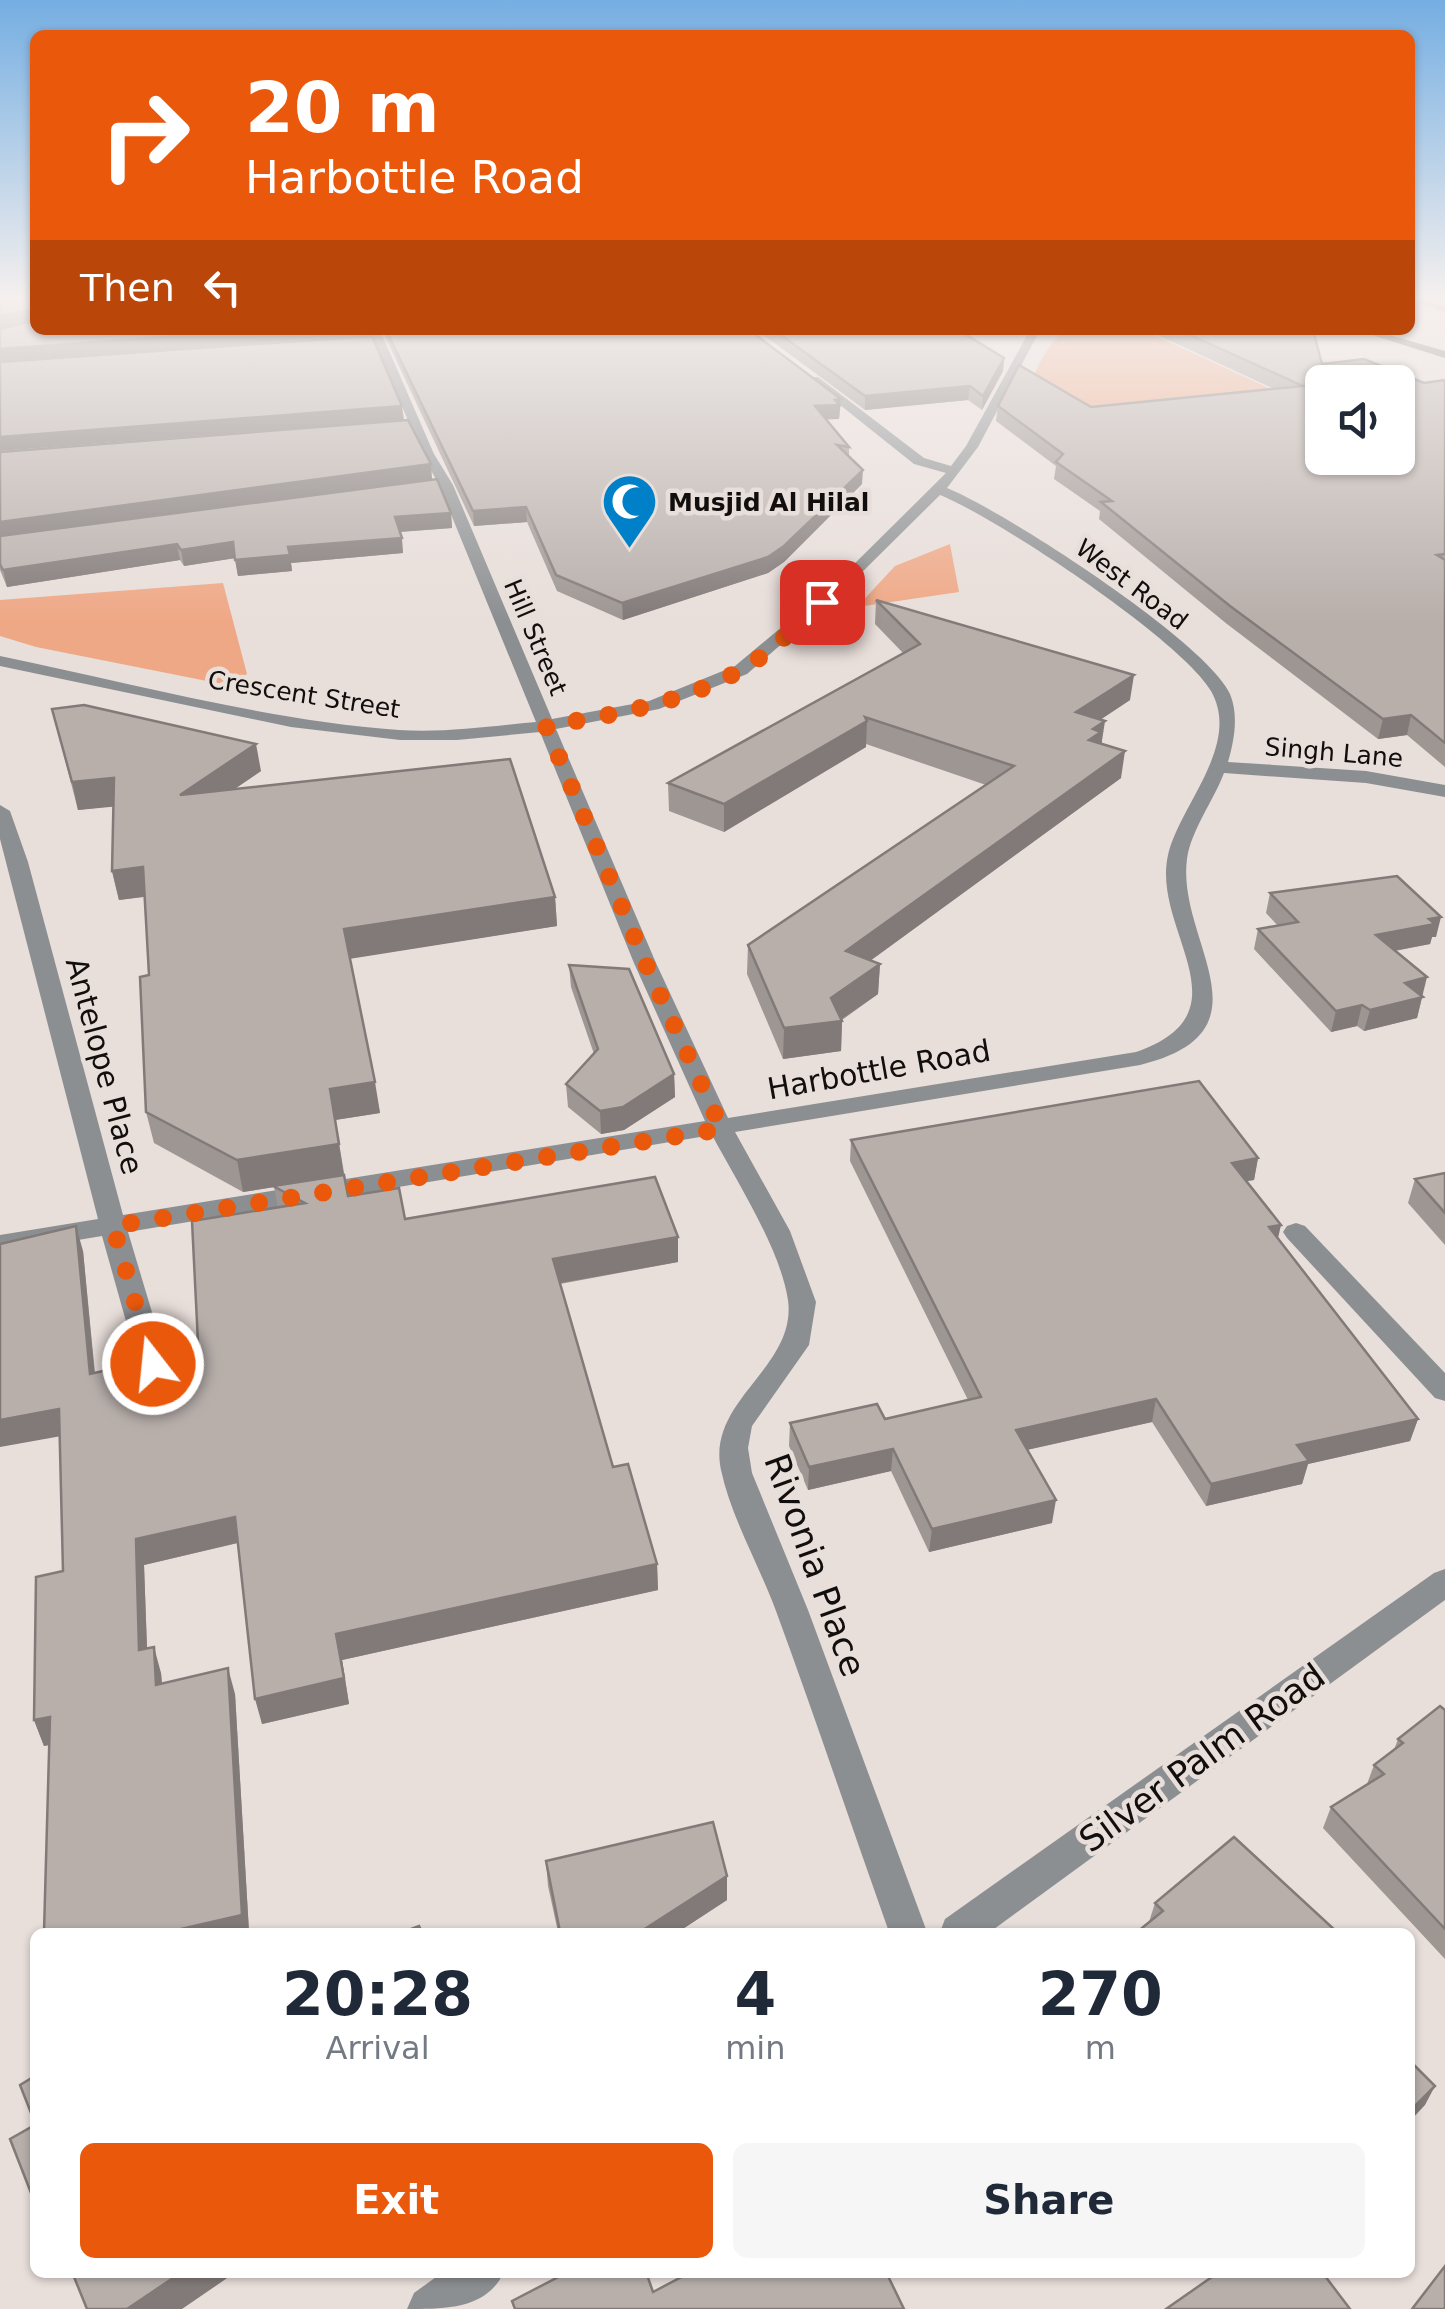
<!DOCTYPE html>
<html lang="en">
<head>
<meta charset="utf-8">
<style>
	body { margin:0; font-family:"DejaVu Sans",sans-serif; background:#f6f6f7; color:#1f2937; height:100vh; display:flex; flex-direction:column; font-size:38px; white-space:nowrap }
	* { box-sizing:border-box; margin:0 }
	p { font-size:32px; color:#747a83 }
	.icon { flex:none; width:55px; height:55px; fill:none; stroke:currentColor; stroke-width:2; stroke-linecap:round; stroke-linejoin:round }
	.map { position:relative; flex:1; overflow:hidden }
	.sheet { position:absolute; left:30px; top:1928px; width:1385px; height:350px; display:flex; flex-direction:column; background:#fff; border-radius:15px; box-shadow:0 2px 8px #0004 }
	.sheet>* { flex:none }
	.hud { position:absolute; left:30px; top:30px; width:1385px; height:305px; border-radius:15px; box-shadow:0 2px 8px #0004; background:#ea580c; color:#fff; overflow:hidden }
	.tools { position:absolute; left:1305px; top:365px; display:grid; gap:20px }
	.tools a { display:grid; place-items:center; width:110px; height:110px; border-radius:15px; background:#fff; box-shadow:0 2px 8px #0004; font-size:50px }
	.pin { position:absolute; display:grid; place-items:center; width:85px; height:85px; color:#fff; margin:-42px; border-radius:20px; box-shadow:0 5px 15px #0006 }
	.me { position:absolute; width:110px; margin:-55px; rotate:344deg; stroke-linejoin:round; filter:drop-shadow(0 0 8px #0008) }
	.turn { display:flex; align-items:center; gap:35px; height:210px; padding:0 50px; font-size:45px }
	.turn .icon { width:130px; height:130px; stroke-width:2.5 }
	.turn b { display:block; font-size:70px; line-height:85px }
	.then { display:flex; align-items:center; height:95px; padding:0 50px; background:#0003; gap:20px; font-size:38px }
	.eta { display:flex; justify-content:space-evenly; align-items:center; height:170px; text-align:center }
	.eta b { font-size:60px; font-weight:600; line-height:70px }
	.button { display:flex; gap:20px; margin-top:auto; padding:20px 50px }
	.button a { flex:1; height:115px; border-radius:15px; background:#ea580c; color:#fff; font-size:40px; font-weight:600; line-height:115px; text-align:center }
	.button a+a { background:#f6f6f7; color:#1f2937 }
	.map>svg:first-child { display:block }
</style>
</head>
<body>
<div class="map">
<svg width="1445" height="2309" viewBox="0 0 1445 2309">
	<rect width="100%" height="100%" fill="#e8deda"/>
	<g fill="#efa886">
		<path d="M1064,330H1143L1275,391L1022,418C1029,384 1038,356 1064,330Z"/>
		<polygon points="950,544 959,592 857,607 895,566"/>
		<polygon points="223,583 247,674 227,685 36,647 0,636 0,600"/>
	</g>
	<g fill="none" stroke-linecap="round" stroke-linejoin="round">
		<g fill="#8c8f92" fill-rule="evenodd">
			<polygon points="1410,298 1445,306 1445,312 1410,300"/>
			<path d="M370,330H380L434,454L453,485L552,719L649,701L735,666L837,581L946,473L914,464L810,381V377H818L924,458L951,466L966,446L1030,330H1040L978,447L947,488C1004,511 1207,642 1230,694C1239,716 1234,741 1228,762L1366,771L1445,785V797L1366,783L1224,773C1214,800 1191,830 1187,859C1176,941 1277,1031 1140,1065L735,1132L790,1231L816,1302L809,1345L752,1426L748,1448L752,1473L808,1610L927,1932H889C851,1825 815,1717 776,1611C759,1565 731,1517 721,1470C706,1400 797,1368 788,1300C780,1248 737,1182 712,1135L128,1232L177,1396L172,1403L162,1406L152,1403L147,1396L102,1236L0,1253V1235L98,1219L0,839V805L10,811L28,862L123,1215L705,1121L634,963L540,732L457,740H400L291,727L0,666V656C131,683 264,720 399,730C444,733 490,726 536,722L439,485L422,454ZM940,495C997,518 1181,640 1211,691C1242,745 1179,806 1168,855C1151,931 1251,1012 1136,1052L728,1118L656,963L556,729L659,709L747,674L847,587Z"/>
			<polygon points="1296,1223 1305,1226 1445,1373 1445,1401 1435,1398 1287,1238 1283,1232 1287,1226"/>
			<polygon points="1445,1569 1445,1600 990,1932 940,1932 945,1919 1434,1573"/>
			<path d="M443,2272H504C487,2309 446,2309 407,2309L414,2293Z"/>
		</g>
		<polygon fill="#64696d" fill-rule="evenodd" points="1356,330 1372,330 1445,351 1445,358"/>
	</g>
	<g fill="#9e9693">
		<polygon points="382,330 749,330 841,399 839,419 826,419 849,447 849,457 862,484 784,562 768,573 623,620 557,591 527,522 474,526"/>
		<polygon points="757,330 958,330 1004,358 1003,371 982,410 968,400 865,410"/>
		<polygon points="1147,330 1299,330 1322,364 1424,383 1445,380 1445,767 1407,735 1378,739 1227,624 1099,519 1100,511 1054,479 1056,466 996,421 998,406 1091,407 1274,389"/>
		<polygon points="0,452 432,479 298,497 451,513 452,528 400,532 403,553 291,563 292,571 238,576 235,558 184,566 180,560 7,587 0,570"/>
		<polygon points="876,600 1130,700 1101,719 1102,744 1121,778 871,960 880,964 878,994 842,1020 841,1051 783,1059 747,974 748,945 986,785 866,744 866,747 724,832 669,811 668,783 903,653 875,624"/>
		<polygon points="52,709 261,771 234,789 555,897 557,926 350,958 380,1113 335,1120 348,1196 405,1219 678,1237 678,1262 560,1284 613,1467 657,1564 658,1590 342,1660 349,1704 262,1724 238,1543 144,1565 147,1649 161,1673 162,1684 235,1694 249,1932 44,1932 49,1745 44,1746 34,1720 63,1571 60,1436 83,1251 95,1373 142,1380 156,1384 166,1381 174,1373 185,1352 198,1343 278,1208 274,1187 243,1192 154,1143 146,1112 149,975 144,897 119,900 112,871 113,806 78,810"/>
		<polygon points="1270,893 1436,937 1432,937 1430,944 1395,951 1422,997 1417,1018 1364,1031 1357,1026 1331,1032 1254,949 1258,929 1278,926 1266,913"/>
		<polygon points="569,965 674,1074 675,1097 624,1130 601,1134 568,1107 566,1084 594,1054 571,987"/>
		<polygon points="851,1140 1258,1158 1254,1180 1247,1181 1278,1239 1418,1419 1410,1441 1308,1464 1302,1484 1206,1506 1152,1422 1027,1450 1052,1523 929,1552 891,1471 808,1490 789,1446 790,1423 885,1419 968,1400 850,1161"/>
		<polygon points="1445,1173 1445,1245 1408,1203 1415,1179"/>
		<polygon points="1445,1710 1445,1959 1323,1828 1331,1807 1367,1784 1374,1765 1394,1750 1398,1739"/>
		<polygon points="546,1861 727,1876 727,1900 678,1932 558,1932 548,1886"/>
		<polygon points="1155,1903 1337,1932 1149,1922"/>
	</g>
	<g fill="#817a78">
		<polygon points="32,310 34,322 0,329 0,316"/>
		<polygon points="260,330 367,330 368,335 0,362 0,349"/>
		<polygon points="1004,358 1003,371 982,410 983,396"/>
		<polygon points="970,386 968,400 865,410 865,396"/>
		<polygon points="841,399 839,419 814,420 815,406"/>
		<polygon points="402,406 404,420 0,451 0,437"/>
		<polygon points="431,464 432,479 0,538 0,522"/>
		<polygon points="863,470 862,484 784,562 768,573 623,620 622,603"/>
		<polygon points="526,507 527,522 474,526 473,511"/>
		<polygon points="451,513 452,528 397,532 395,517"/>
		<polygon points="402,538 403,553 291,563 292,571 238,576 235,560 288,547"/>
		<polygon points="233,542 236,558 184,566 181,550"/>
		<polygon points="177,544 180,560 7,587 3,570"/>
		<polygon points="1134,675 1130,700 1073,738 1076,712"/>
		<polygon points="1411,715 1407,735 1378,739 1383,719"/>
		<polygon points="867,721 866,747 724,832 724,804"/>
		<polygon points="1105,721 1101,747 1089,740 1093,729"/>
		<polygon points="256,744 261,771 185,823 180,795"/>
		<polygon points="1125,751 1121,778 844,980 846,951"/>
		<polygon points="114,778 120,806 78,810 72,782"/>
		<polygon points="143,867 149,896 119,900 112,871"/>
		<polygon points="555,897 557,926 349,959 344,929"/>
		<polygon points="1441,917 1436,937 1432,937 1430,944 1371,955 1376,935 1429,919"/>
		<polygon points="880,964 878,994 839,1021 842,1021 841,1051 783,1059 784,1028 831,998"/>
		<polygon points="1427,977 1417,1018 1364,1031 1370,1010 1405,983"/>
		<polygon points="1362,1005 1357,1026 1331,1032 1336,1011"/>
		<polygon points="674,1074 675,1097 624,1130 601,1134 600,1111"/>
		<polygon points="375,1082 380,1113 335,1120 330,1089"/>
		<polygon points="339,1144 344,1176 243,1192 237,1160"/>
		<polygon points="1258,1158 1254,1180 1227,1184 1232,1163"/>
		<polygon points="1281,1225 1276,1247 1269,1227"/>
		<polygon points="76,1226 83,1251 97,1400 90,1374"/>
		<polygon points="678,1237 678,1262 555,1284 553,1259"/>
		<polygon points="1156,1399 1152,1422 1013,1453 1016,1430"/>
		<polygon points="59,1409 67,1435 0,1447 0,1420"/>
		<polygon points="1418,1419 1410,1441 1308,1464 1302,1484 1206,1506 1211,1484 1297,1445"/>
		<polygon points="893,1449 891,1471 808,1490 809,1467"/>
		<polygon points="1056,1500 1052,1523 929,1552 932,1529"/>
		<polygon points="235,1517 241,1542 144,1565 148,1676 139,1650 136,1539"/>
		<polygon points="657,1564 658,1590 342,1660 349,1704 262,1724 255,1699 336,1634"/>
		<polygon points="154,1647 161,1673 164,1711 156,1685"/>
		<polygon points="228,1668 235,1694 249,1932 168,1932"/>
		<polygon points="50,1717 59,1743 44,1746 34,1720"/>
		<polygon points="727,1876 727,1900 678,1932 640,1932"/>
		<polygon points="1435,2086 1425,2105 1410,2121 1410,2111"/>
		<polygon points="182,2272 236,2272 182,2309 127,2309"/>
	</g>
	<g fill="#b8afab" stroke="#817a78" stroke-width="2.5" fill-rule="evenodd">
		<polygon points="0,298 35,298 35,313 32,310 0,316"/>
		<polygon points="35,320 35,330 260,330 0,349 0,329"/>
		<polygon points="386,330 749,330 841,399 835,400 839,405 815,406 849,447 837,445 863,470 784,546 768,557 622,603 556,575 526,507 473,511"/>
		<polygon points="774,330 958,330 1004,358 983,396 970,386 865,396"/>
		<path d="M1179,330H1299L1300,333L1314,334L1322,364L1364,359L1424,383L1445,380V554L1437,555L1445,560V743L1411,715L1383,719L1230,606L1101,502L1112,501L1056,462L1063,454L998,406L1019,365L1091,407L1303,386ZM1322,382H1398V458H1322Z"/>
		<polygon points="372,336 402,406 0,437 0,362"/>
		<polygon points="408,420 431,464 0,522 0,452"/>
		<polygon points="437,479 451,513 395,517 402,538 288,547 290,555 235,560 233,542 181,550 177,544 3,570 0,564 0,536"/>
		<polygon points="876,600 1134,675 1076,712 1105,721 1093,729 1101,732 1089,740 1125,751 846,951 880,964 831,998 842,1021 784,1028 748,945 1014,766 865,717 867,721 724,804 668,783 920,644"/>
		<polygon points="84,705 256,744 180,795 510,759 555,897 344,929 375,1082 330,1089 339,1144 237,1160 146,1112 140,977 149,975 143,867 112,871 114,778 72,782 52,709"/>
		<polygon points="1397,876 1441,917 1429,919 1435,924 1376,935 1427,977 1405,983 1423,997 1370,1010 1362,1005 1336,1011 1258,929 1298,922 1270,893"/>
		<polygon points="569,965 629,969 674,1074 623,1107 600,1111 566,1084 598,1049"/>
		<polygon points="1199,1081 1258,1158 1232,1163 1281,1225 1269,1227 1418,1419 1297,1445 1309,1461 1211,1484 1156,1399 1016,1430 1056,1500 932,1529 893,1449 809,1467 790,1423 877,1404 885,1419 981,1397 851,1140"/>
		<polygon points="1445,1173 1445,1213 1415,1179"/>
		<polygon points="344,1175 348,1196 399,1188 405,1219 655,1177 678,1237 553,1259 613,1467 628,1464 657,1564 336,1634 344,1678 255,1699 235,1517 136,1539 139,1650 154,1647 156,1685 228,1668 242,1915 168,1932 44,1932 50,1717 34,1720 36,1577 63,1571 59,1409 0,1420 0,1244 76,1226 90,1374 134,1364 142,1380 156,1384 166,1381 174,1373 170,1355 185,1352 185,1345 198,1343 192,1221 305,1203 273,1186"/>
		<polygon points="1440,1706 1445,1710 1445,1929 1331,1807 1384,1774 1374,1765 1403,1743 1398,1739"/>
		<polygon points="713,1822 727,1876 640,1932 560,1932 546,1861"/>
		<polygon points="1234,1837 1337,1932 1137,1932 1163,1911 1155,1903"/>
		<polygon points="419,1926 422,1932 403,1932"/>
		<polygon points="1410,2061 1435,2086 1410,2111"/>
		<polygon points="35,2076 35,2123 20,2085"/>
		<polygon points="35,2125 35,2196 33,2198 10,2139"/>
		<polygon points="1445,2266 1445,2309 1412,2309"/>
		<polygon points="72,2272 182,2272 127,2309 87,2309"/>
		<polygon points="568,2272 646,2272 653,2292 691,2272 886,2272 904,2309 515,2309 512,2301"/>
		<polygon points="1219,2272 1322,2272 1350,2309 1166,2309"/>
	</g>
	<linearGradient id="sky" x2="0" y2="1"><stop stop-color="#75aee2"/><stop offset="0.48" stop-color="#f5f0ee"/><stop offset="1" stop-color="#f5f0ee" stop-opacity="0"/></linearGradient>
	<rect width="1445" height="621" fill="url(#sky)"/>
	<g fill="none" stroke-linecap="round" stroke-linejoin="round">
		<path stroke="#ea580c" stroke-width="18" stroke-dasharray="0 32.4" d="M153,1364L113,1226L722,1129L645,962L546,726C612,715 680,704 739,671C770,654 796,626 822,602"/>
	</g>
	<defs>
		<symbol id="mosque-pin" viewBox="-11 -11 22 30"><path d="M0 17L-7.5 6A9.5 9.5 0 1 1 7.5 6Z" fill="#0080c8" stroke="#e8deda"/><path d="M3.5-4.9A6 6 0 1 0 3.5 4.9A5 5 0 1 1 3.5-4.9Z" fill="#fff"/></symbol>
	</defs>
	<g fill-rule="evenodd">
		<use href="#mosque-pin" x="598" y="470" width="63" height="86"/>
	</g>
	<g text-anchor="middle" stroke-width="9" stroke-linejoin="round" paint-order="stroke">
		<g font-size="25" font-weight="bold" fill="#110e0d" stroke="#e8deda" text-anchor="start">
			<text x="668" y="511">Musjid Al Hilal</text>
		</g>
		<g font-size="25" fill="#110e0d" stroke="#e8deda">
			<text transform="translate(1132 584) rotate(37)" y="9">West Road</text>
			<text transform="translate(536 637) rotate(67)" y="9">Hill Street</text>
			<text transform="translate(304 694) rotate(9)" y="9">Crescent Street</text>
			<text transform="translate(1334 752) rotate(5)" y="9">Singh Lane</text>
		</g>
		<g font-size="30" fill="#110e0d" stroke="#e8deda">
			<text transform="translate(104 1066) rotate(75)" y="10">Antelope Place</text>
			<text transform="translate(879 1070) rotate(-10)" y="10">Harbottle Road</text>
		</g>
		<g font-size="35" fill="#110e0d" stroke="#e8deda">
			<text transform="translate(815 1565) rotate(70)" y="12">Rivonia Place</text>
			<text transform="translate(1202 1758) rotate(-36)" y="12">Silver Palm Road</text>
		</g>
	</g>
</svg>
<div class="tools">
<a><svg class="icon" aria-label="sound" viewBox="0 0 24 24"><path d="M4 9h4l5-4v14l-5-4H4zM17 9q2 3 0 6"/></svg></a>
</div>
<div class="pin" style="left:822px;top:602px;background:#d93025"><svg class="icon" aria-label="arrive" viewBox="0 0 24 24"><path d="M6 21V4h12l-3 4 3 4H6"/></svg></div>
<svg class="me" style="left:153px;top:1364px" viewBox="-20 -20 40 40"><circle r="17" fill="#ea580c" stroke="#fff" stroke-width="3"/><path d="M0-11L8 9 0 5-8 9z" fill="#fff"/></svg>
<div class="hud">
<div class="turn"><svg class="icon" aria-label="right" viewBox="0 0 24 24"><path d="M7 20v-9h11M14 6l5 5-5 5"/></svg><div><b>20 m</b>Harbottle Road</div></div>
<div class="then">Then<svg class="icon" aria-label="left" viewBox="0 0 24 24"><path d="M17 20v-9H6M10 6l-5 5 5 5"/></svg></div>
</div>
<section class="sheet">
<div class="eta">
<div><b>20:28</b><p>Arrival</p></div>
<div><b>4</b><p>min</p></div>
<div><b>270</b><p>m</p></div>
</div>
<div class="button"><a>Exit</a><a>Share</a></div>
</section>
</div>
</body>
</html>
